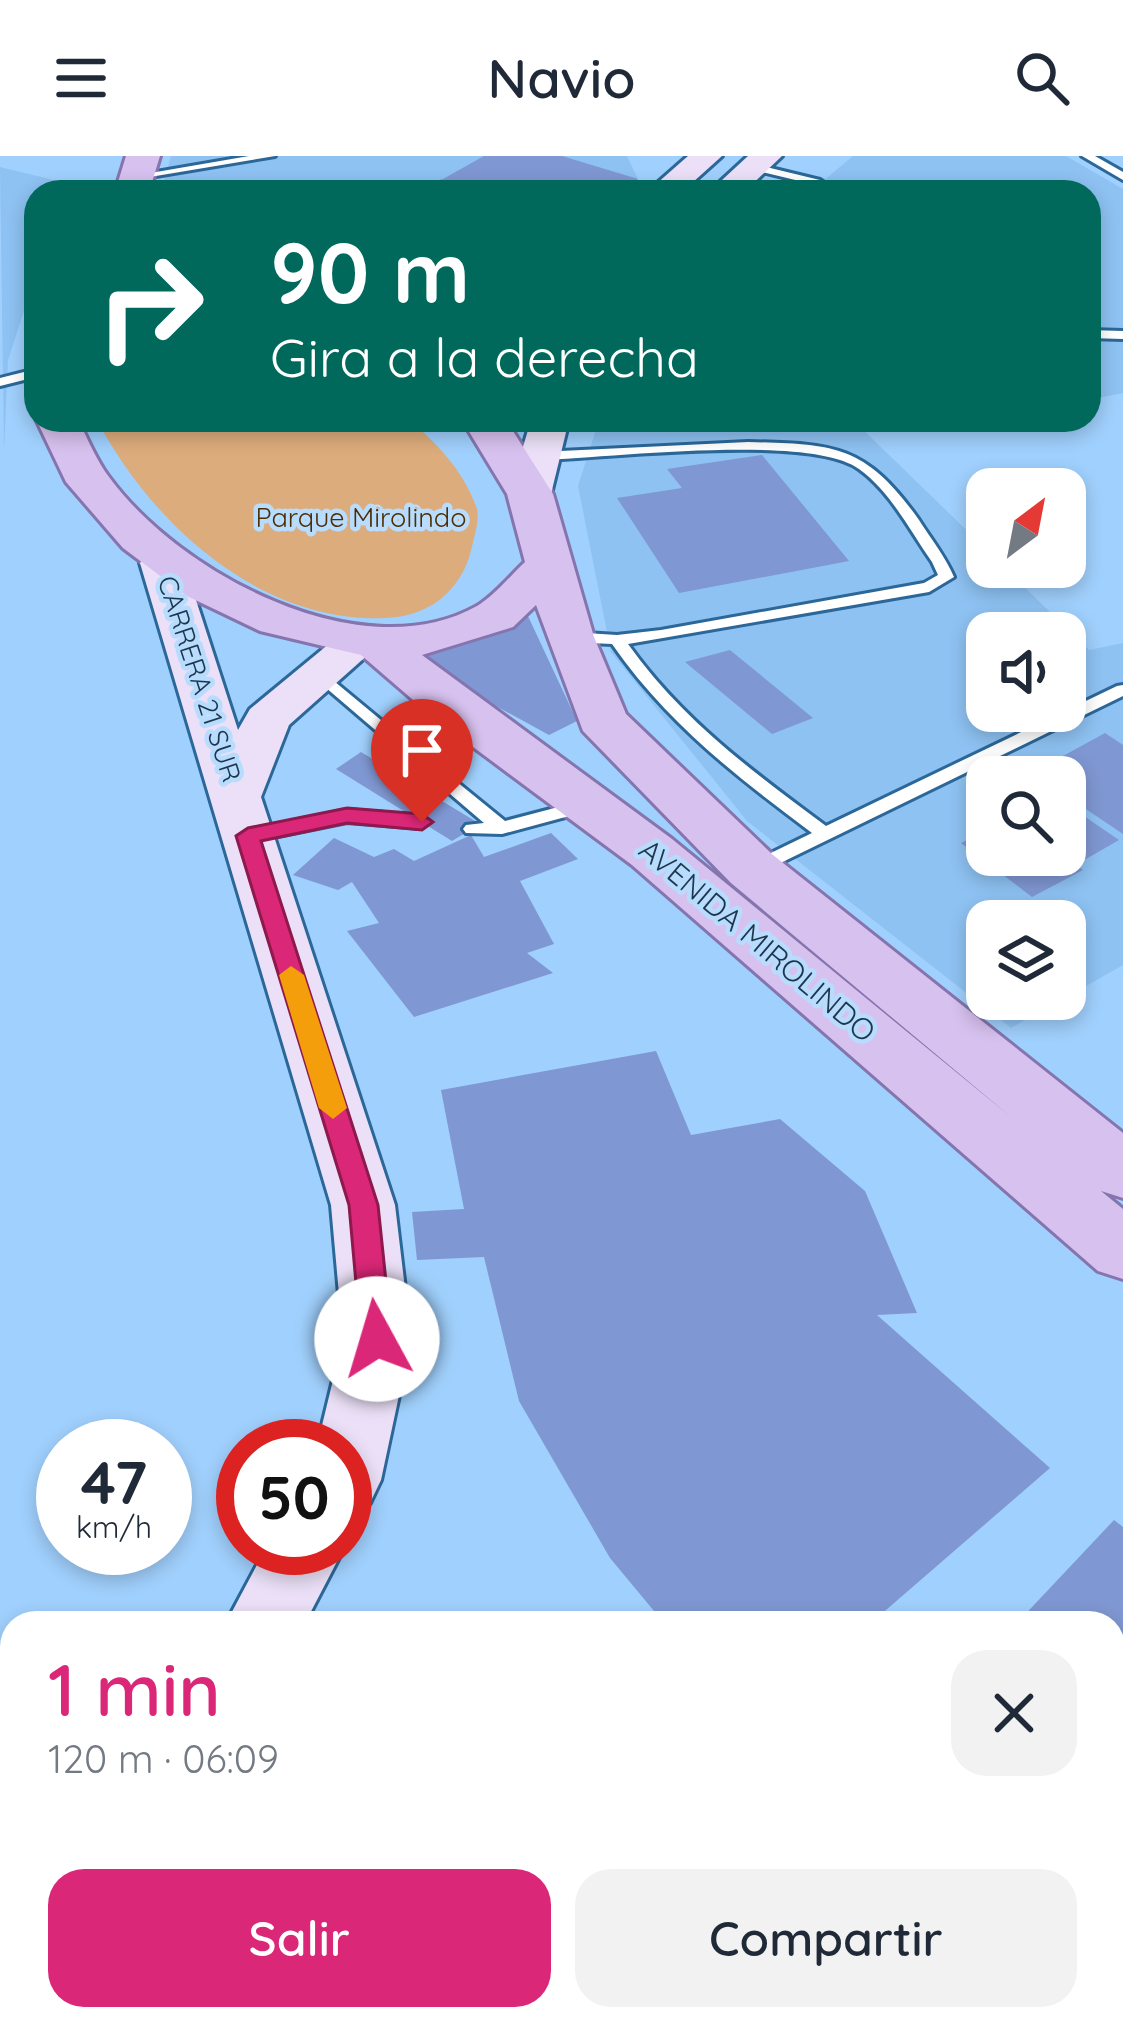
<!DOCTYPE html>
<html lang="es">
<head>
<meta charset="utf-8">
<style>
	body { margin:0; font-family:Quicksand,sans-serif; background:#f2f2f3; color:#1f2937; height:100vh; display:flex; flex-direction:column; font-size:45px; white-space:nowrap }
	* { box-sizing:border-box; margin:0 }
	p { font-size:39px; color:#747a83 }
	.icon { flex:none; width:66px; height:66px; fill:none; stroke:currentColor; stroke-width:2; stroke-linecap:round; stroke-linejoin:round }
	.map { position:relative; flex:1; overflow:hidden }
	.drawer { position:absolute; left:0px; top:1455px; width:1125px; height:420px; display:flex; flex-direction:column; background:#fff; border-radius:36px 36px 0 0; box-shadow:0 6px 18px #0003 }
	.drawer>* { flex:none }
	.banner { position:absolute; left:24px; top:24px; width:1077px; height:252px; border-radius:36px; box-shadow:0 6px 18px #0003; background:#00695c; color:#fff; overflow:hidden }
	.needle { width:78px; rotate:32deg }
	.buttons { position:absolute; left:966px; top:312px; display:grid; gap:24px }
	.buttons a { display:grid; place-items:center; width:120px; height:120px; border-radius:24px; background:#fff; box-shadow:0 6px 18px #0003; font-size:60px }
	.speed { position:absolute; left:36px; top:1263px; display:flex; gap:24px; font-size:60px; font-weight:700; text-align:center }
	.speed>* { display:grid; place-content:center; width:156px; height:156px; border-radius:50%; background:#fff; box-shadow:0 6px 18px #0003; line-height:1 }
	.speed small { font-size:30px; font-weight:400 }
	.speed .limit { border:18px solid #d22; background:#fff; color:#111 }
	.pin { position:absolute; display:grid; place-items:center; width:102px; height:102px; color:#fff; margin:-123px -51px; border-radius:50% 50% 50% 0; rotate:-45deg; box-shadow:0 0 12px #0007 }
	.pin .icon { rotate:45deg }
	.me { position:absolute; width:132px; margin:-66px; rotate:354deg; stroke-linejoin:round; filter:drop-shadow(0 0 9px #0008) }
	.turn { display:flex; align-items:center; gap:42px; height:252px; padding:0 48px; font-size:54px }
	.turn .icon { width:156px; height:156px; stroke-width:2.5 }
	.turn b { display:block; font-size:84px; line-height:102px }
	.round { display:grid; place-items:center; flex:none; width:126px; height:126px; border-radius:36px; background:#f2f2f3 }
	.head { display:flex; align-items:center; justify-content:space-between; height:204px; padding:0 48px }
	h1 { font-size:72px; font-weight:600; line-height:90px; color:#db2777 }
	.button { display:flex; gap:24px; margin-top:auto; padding:24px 48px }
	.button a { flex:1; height:138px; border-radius:36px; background:#db2777; color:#fff; font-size:48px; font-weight:600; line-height:138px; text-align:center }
	.button a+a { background:#f2f2f3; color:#1f2937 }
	header { display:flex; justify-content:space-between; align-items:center; height:156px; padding:0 48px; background:#fff; font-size:54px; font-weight:600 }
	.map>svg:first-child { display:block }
</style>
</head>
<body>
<header><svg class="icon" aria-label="menu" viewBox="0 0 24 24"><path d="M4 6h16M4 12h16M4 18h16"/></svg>Navio<svg class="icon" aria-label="search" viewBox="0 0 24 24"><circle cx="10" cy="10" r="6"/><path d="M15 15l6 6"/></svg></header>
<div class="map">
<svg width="1123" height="1875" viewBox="0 0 1123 1875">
	<rect width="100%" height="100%" fill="#a0d0fd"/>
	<g fill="#8ec2f2" fill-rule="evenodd">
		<polygon points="171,0 627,0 638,23 615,36 161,36"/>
		<polygon points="853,0 1066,0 1123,33 1123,237 1089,244 1089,36 810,36"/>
		<polygon points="0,11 66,27 63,36 36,36 36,118 8,204 4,294"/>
		<path d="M599,264H853L987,394V411H1004L1089,494L1123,487V809L1065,842V765H987V843H1062L1011,872L747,665L611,496L578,330ZM987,477H1065V555H987ZM987,621H1065V699H987Z"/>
	</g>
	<path fill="#dcac7c" d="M97,264H410C438,289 462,313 476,350C480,361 476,374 473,386C465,430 434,460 386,462C260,468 151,367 97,264Z"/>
	<g fill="#7f97d2">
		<polygon points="484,0 562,0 638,23 622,36 383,36 443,23"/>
		<polygon points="762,299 849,405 679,437 617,342 682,332 667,313"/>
		<polygon points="527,458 577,565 549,579 408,502 483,483"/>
		<polygon points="730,494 813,562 772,578 685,506"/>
		<polygon points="1105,577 1123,589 1123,678 1065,639 1065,621 1032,617"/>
		<polygon points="361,596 480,668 452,685 336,613"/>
		<polygon points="1065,647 1119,684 1086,703 1065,688"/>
		<polygon points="987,674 987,699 1063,699 1083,714 1032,741 961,687"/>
		<polygon points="551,677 578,703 520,725 554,788 527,797 553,817 414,861 347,775 379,767 352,726 338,734 293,719 334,682 374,701 394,693 414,705 471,679 484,701"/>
		<polygon points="656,895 691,979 780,963 865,1035 917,1157 877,1159 1050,1312 871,1467 664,1467 610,1402 519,1245 484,1101 417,1104 412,1056 464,1053 441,934"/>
		<polygon points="1114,1364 1123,1371 1123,1637 1113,1627 1113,1467 1017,1467"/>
		<polygon points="1123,1704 1123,1871 1066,1875 1054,1863 1113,1863 1113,1716"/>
	</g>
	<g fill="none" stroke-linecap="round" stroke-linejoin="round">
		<defs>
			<g id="lane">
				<polygon points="249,0 275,0 138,23 133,20"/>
				<polygon points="1082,0 1095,0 1123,16 1123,24"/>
				<polygon points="754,8 820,24 838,36 824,36 812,28 750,13"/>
				<polygon points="1089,174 1123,175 1123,183 1089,182"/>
				<polygon points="36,213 36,221 0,230 0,222"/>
				<path d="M748,286C835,288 866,289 919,364C931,383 945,400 954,421L929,436L628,488C681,563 753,616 826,670L1117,530L1123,529V540L760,717H746L744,713L746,709L812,677C737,621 666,566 612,488L570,486L562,481L570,476L617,479L661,474L924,427L938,419L932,406C910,375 891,336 859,313C810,277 607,302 540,304L533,300L540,296Z"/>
				<polygon points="317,511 393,574 447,547 459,547 459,555 403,582 505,665 589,643 598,649 595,653 502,678 466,677 463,673 466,669 484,667 311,519 311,513"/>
				<polygon points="347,654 421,660 430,666 421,672 347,666 249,686 240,680 249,674"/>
			</g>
			<g id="secondary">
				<polygon points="688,0 722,0 682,36 647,36"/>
				<polygon points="748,0 782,0 744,36 709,36"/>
				<polygon points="531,264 569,264 551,338 545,347 515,347 509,338"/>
				<polygon points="162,394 177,398 184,407 238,574 250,553 341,478 373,478 380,488 289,569 261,641 395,1049 411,1183 381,1324 370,1347 345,1357 345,1290 317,1290 343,1183 331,1049 140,407 147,398"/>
				<polygon points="266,1392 344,1392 305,1467 226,1467"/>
				<polygon points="12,1759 12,1857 0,1862 0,1764"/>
			</g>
			<g id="primary">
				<polygon points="126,0 160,0 149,36 115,36"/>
				<path d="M36,263L78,264C88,283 96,304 109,321C179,417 361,515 477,450C494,440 510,420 525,406L507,338L462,264H506L553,338L594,481L626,558L773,699L1123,977V1042L1101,1035L1123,1053V1123L1098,1115L632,709L434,562L361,499L260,475L187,440L123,392L66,326ZM536,449L583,575L731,727L1011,961L672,683L422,499L513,471Z"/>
				<polygon points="121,1863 234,1863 229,1875 116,1875"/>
				<polygon points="597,1863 706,1863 711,1875 602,1875"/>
			</g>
		</defs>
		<use href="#lane" stroke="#2b6798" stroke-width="6"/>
		<use href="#secondary" stroke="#2b6798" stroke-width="6"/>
		<use href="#primary" stroke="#8575ae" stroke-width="6"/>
		<use href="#lane" fill="#fff" fill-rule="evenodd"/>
		<use href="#secondary" fill="#ebe0f7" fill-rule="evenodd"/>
		<use href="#primary" fill="#d7c1ee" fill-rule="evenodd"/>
	</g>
	<polygon fill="#db2777" stroke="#8e194d" stroke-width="3" points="347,652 422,658 433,666 422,674 347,667 261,685 378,1049 392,1183 377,1196 361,1183 349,1049 236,680 248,672"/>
	<polygon fill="#f59e0b" points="291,810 304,819 347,952 333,963 319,952 279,819"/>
	<g text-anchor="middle" stroke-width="9" stroke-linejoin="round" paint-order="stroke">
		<g font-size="27" fill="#4e2d00" stroke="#b8dcfe">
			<text x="361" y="371">Parque Mirolindo</text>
		</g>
		<g font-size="27" fill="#1d364c" stroke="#b8dcfe">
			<text transform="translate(199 523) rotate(72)" y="9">CARRERA 21 SUR</text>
		</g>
		<g font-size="30" fill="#1d364c" stroke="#b8dcfe">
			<text transform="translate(757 785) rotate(40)" y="10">AVENIDA MIROLINDO</text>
		</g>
	</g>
</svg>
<div class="buttons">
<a><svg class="needle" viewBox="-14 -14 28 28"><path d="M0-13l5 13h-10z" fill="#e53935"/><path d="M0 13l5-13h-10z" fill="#747a83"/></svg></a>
<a><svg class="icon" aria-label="sound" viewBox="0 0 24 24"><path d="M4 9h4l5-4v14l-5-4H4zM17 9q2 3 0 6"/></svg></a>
<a><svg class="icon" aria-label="search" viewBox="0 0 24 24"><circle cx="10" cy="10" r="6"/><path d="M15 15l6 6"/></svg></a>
<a><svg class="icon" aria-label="layers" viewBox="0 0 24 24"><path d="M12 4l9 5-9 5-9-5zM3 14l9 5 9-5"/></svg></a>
</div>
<div class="speed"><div>47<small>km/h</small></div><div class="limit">50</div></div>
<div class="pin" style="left:422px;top:666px;background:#d93025"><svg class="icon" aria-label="arrive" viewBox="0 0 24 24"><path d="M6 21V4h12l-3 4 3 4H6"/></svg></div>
<svg class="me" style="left:377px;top:1183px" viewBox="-20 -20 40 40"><circle r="19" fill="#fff"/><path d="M0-13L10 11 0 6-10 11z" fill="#db2777"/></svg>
<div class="banner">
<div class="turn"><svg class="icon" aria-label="right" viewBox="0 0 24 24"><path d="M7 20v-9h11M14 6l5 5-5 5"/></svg><div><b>90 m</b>Gira a la derecha</div></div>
</div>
<section class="drawer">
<div class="head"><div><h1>1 min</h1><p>120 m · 06:09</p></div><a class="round"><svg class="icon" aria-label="close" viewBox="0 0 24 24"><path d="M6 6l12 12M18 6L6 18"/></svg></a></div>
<div class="button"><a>Salir</a><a>Compartir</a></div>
</section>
</div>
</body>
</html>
